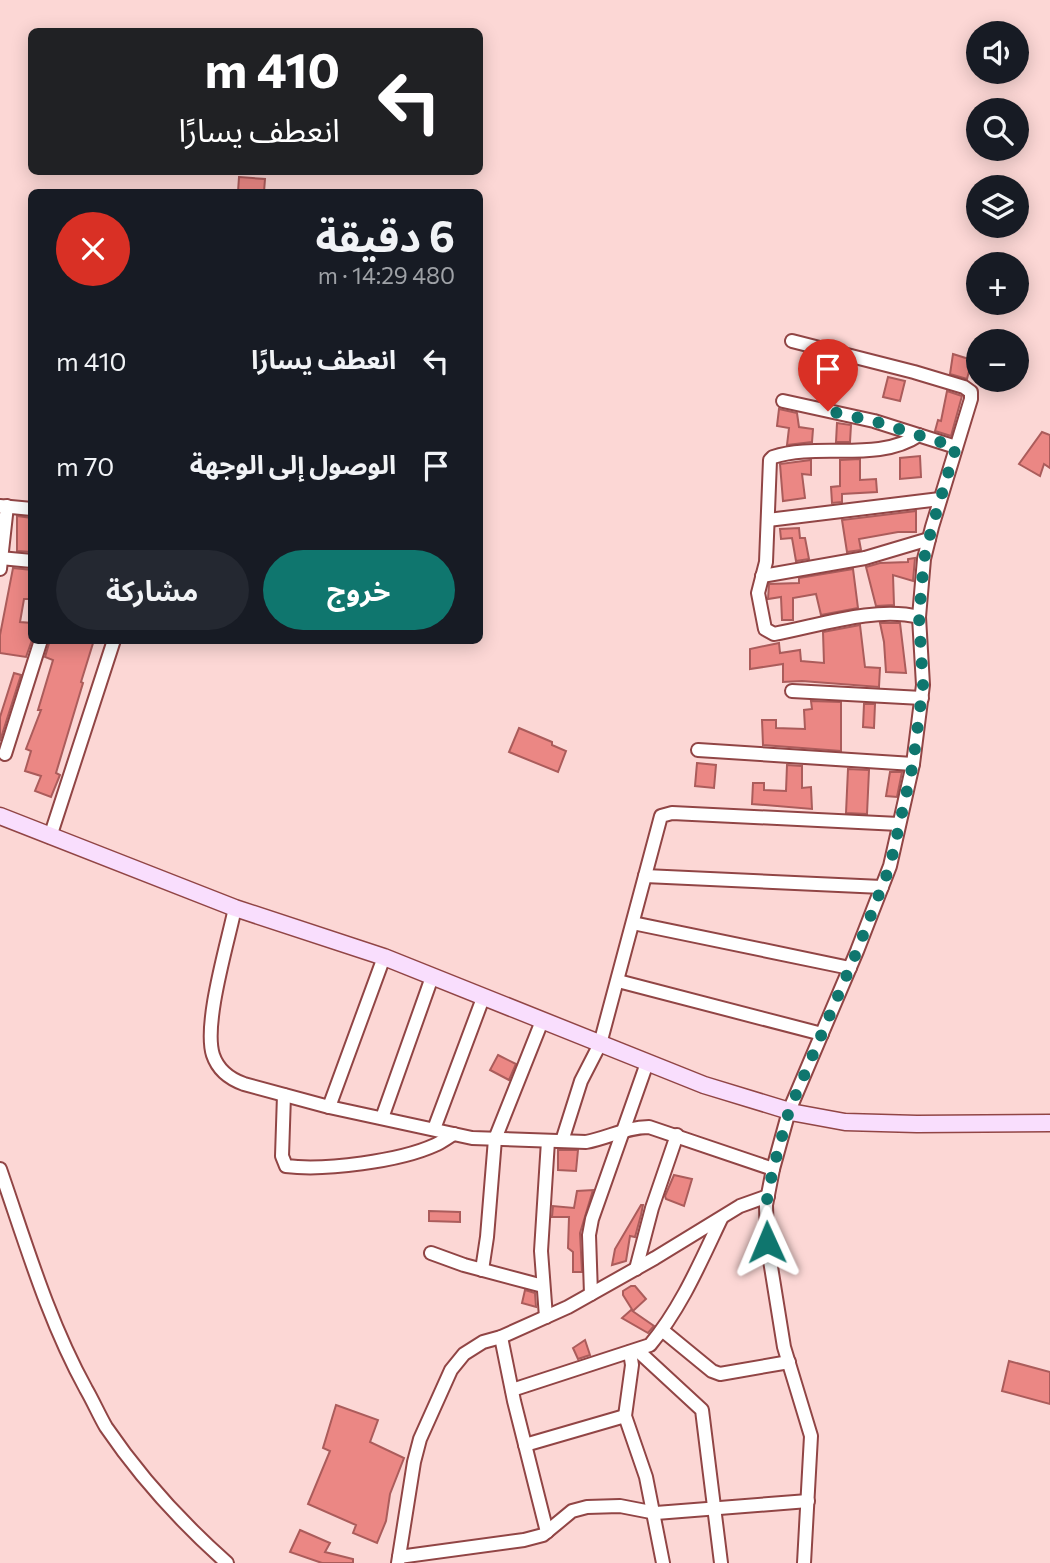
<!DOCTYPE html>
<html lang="ar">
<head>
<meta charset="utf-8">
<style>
	body { margin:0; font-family:Commissioner,"Noto Sans Arabic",sans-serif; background:#242831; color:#f1f3f6; direction:rtl; height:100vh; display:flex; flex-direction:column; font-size:26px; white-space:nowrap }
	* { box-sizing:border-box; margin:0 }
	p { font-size:23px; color:#9ea1a6 }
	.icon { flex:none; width:38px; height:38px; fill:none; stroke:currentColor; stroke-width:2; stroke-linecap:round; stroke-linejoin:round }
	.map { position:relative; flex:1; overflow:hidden; direction:ltr }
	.details { position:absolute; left:28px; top:189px; width:455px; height:455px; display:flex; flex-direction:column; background:#171b24; border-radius:10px; box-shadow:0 4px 18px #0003; direction:rtl }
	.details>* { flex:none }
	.guide { position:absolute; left:28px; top:28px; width:455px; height:147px; border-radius:10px; box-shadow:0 4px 18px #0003; direction:rtl; background:#202124; color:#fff; overflow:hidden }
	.tools { position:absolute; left:966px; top:21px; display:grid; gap:14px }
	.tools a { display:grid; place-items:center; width:63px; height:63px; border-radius:50%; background:#171b24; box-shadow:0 4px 18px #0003; font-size:35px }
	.pin { position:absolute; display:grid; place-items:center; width:60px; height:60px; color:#fff; margin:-72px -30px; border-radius:50% 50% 50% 0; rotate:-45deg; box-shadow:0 0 7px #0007 }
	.pin .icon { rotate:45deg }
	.me { position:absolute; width:77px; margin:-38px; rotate:359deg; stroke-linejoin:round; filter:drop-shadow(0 0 5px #0008) }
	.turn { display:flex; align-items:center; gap:24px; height:147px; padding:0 28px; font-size:32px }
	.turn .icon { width:91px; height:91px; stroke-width:2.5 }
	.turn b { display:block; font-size:49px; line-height:60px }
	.round { display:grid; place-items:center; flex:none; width:74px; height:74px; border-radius:37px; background:#242831 }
	.overview { display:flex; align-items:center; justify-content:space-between; height:119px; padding:0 28px }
	h1 { font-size:42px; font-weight:700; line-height:52px }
	.button { display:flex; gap:14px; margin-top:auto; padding:14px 28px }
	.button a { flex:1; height:80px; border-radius:42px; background:#0f766e; color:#fff; font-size:28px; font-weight:700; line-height:80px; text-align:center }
	.button a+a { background:#242831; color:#f1f3f6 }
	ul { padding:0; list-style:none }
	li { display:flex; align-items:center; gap:21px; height:105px; padding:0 28px }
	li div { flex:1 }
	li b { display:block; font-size:26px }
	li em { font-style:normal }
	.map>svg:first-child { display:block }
</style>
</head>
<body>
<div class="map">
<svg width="1050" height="1563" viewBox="0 0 1050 1563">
	<rect width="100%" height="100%" fill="#fcd7d5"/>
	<g fill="#eb8784" stroke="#ab5c5b" stroke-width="2">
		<polygon points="239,177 265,179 264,192 238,192"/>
		<polygon points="953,354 972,360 967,379 950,374"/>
		<polygon points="888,377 905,381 900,401 883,397"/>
		<polygon points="947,391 962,396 951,436 935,431 938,420 941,421"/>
		<polygon points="779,409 797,413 799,427 813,429 812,442 787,445 789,428 777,426"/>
		<polygon points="837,423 851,425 850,442 836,442"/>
		<polygon points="1042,432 1050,435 1050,468 1044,464 1040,476 1019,464"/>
		<polygon points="920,456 921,477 900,479 900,458"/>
		<polygon points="860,459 860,480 876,479 877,492 842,494 842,502 832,503 831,487 840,486 840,460"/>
		<polygon points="811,460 811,475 802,474 805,498 783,501 780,464"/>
		<polygon points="916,511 916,532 898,532 859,539 861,550 847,552 842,520"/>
		<polygon points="17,516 32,518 32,552 17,551"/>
		<polygon points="799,528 800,538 805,538 809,559 796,561 792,538 781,539 780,529"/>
		<polygon points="915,558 913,581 893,575 894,605 876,606 866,567 880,563 908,562 908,559"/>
		<polygon points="13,568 32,570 32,599 24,599 20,622 32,623 32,640 26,657 0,653 0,635"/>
		<polygon points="853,569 858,608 821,615 816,594 793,598 793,620 782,620 781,597 768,599 769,584 799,583 799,578"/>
		<polygon points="880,623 900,623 906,673 886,672 884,642"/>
		<polygon points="860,625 865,667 880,668 879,687 802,681 783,682 783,664 750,669 750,649 779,643 780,653 800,650 801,661 824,663 823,632"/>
		<polygon points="50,640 94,640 81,682 83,683 56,773 60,775 51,797 35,791 41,776 25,771 31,751 26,749 41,710 38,710 53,660 45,657"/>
		<polygon points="14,673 21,675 0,741 0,717"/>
		<polygon points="811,701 841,702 841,751 763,745 762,720 776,720 776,728 805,729 804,710 812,709"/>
		<polygon points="864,704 875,704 874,728 863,727"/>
		<polygon points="519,728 552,742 552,745 566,751 558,772 509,752"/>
		<polygon points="697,763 716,765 714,788 695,786"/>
		<polygon points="787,765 802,766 802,788 811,787 812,809 752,804 753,783 764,783 764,790 786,791"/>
		<polygon points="848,769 869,770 867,814 846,813"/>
		<polygon points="890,772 902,772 897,797 886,796"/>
		<polygon points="498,1055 516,1064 509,1080 490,1070"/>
		<polygon points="558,1150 578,1150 576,1171 558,1170"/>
		<polygon points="674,1175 692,1179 684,1206 666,1199 665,1196"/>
		<polygon points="593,1190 580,1233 582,1272 573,1272 573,1252 568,1248 569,1217 552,1217 553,1206 574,1208 577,1191"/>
		<polygon points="641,1205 643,1205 641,1215 635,1237 630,1236 626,1261 612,1265 615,1249"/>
		<polygon points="429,1211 460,1212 460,1222 429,1221"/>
		<polygon points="631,1286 635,1286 646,1299 633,1311 623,1295 623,1291"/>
		<polygon points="525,1290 535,1293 536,1307 522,1303"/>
		<polygon points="631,1310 654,1326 648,1333 622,1318"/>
		<polygon points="585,1340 590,1355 578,1359 573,1348"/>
		<polygon points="1009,1361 1050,1372 1050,1404 1002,1391"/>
		<polygon points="336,1405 378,1420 370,1442 404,1458 390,1494 386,1521 377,1543 353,1533 356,1525 308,1504 330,1451 323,1448"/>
		<polygon points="300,1530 330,1543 325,1552 353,1559 353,1563 322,1563 290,1552"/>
	</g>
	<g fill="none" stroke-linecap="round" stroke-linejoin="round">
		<defs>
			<g id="street">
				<polyline points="792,341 914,372 964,387 971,392 971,399 932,527 924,559 919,617 923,685 913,764 890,866 857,951 789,1111 773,1169 766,1205 767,1242 784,1347 811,1436 804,1563"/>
				<polyline points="783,401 874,421 956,447"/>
				<path d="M919,435C877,463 819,442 773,457L770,460L766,562L758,593L765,629L774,634C818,626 875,606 919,617"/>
				<polyline points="0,506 32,509"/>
				<polyline points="768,520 940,499"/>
				<polyline points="0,558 32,561"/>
				<polyline points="0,569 7,506"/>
				<polyline points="762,576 865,558 929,539"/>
				<polyline points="792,691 922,698"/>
				<polyline points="698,750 913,764"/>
				<polyline points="5,754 41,640"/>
				<polyline points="50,837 114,640"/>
				<polyline points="645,876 882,887"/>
				<path d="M235,908C228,942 203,1024 213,1055C218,1070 230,1079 244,1084L329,1107L384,957"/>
				<polyline points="633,923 850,968"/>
				<polyline points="618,981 822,1034"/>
				<path d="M284,1095L282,1156L286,1166C325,1171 400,1161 435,1145C442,1142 448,1137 454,1134"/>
				<path d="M329,1107L472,1138L586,1142C608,1138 626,1127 649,1127L773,1169"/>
				<polyline points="382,1118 432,977"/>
				<polyline points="434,1129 483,998"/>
				<polyline points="562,1141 581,1081 600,1044 661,816 672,813 899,824"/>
				<path d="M0,1169C26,1244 48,1320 86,1389C93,1401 99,1415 106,1427C140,1477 182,1523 227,1563"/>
				<polyline points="431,1253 464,1265 543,1286"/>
				<polyline points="636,1269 652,1208 677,1135"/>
				<polyline points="482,1270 487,1237 495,1139 542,1021"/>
				<polyline points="591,1294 589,1235 592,1219 647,1063"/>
				<polyline points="546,1317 541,1251 548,1141"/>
				<polyline points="662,1330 712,1371 720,1374 789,1362"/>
				<polyline points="501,1337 514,1401 547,1532"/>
				<polyline points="637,1350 702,1410 721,1563"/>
				<polyline points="630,1352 632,1365 625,1416 646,1477 663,1563"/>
				<path d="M512,1390L650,1345C681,1308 700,1263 721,1219"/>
				<polyline points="525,1445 625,1416"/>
				<polyline points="399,1557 524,1540 543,1535 572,1511 587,1507 620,1506 656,1513 808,1501"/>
				<polyline points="398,1563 414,1462 420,1439 451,1370 464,1354 483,1342 501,1337 568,1307 655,1258 740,1206 768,1196"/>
			</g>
			<polyline id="secondary" points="0,816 235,908 384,957 704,1085 796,1113 845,1122 917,1124 1050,1123"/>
		</defs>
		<use href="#street" stroke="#914545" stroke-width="16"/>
		<use href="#secondary" stroke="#914545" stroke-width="19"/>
		<use href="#street" stroke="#fff" stroke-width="12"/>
		<use href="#secondary" stroke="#f9defd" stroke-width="16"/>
	</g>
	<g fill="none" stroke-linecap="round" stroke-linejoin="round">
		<polyline stroke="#0f766e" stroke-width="12" stroke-dasharray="0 21.6" points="767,1242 766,1205 773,1169 789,1111 857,951 890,866 913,764 923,685 919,617 924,559 932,527 956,447 874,421 828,411"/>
	</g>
</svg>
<div class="tools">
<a><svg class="icon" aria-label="sound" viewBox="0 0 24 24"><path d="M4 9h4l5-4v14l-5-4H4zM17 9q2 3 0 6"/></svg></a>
<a><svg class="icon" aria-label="search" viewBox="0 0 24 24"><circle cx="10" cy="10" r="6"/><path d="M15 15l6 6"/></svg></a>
<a><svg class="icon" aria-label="layers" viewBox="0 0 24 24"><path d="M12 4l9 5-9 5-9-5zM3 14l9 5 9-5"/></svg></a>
<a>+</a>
<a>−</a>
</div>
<div class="pin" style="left:828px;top:411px;background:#d93025"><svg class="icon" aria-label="arrive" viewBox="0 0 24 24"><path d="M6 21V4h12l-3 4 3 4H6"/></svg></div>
<svg class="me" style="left:767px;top:1242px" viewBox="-20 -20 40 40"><path d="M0-17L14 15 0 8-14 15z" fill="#0f766e" stroke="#fff" stroke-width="4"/></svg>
<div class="guide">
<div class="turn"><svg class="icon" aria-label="left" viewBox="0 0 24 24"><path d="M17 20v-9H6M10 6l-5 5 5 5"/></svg><div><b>410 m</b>انعطف يسارًا</div></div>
</div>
<section class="details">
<div class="overview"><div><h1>6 دقيقة</h1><p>480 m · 14:29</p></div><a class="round" style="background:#d93025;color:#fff"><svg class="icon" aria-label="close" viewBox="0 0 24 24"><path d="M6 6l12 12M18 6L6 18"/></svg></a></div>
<ul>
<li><svg class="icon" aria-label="left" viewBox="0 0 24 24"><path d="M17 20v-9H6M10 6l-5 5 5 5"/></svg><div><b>انعطف يسارًا</b></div><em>410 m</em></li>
<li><svg class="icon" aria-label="arrive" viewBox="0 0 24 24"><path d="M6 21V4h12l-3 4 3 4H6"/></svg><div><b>الوصول إلى الوجهة</b></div><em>70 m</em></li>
</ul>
<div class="button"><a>خروج</a><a>مشاركة</a></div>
</section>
</div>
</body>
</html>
